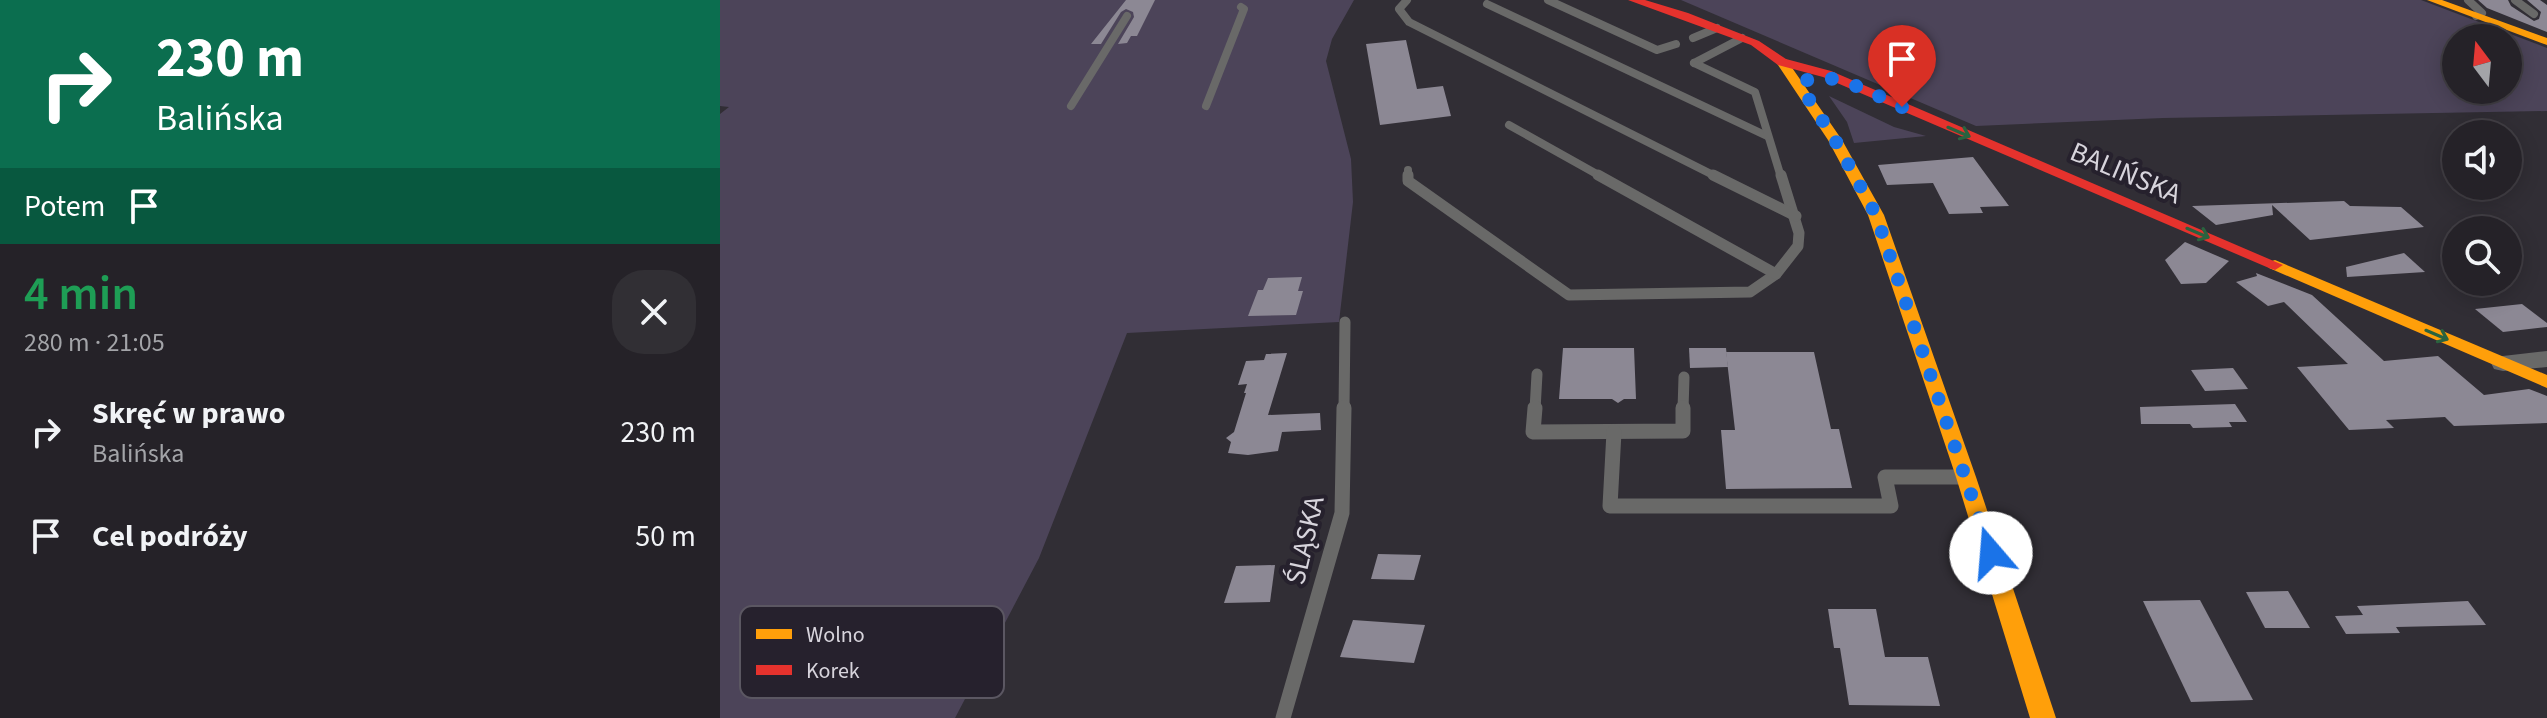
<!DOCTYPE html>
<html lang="pl">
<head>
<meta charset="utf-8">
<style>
	body { margin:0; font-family:"Source Sans 3",sans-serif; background:#312f34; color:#f1f3f6; height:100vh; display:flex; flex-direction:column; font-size:30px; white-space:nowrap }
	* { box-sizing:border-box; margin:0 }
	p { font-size:26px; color:#a3a4a8 }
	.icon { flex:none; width:44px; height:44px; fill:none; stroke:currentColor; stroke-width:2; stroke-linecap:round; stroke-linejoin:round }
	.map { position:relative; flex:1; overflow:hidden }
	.side { display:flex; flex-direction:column; background:#252228; width:720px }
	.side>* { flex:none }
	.guide { background:#0b6e4f; color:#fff; overflow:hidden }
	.needle { width:52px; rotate:344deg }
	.buttons { position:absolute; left:1722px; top:24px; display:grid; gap:16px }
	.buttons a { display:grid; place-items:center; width:80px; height:80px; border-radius:50%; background:#252228; box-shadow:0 4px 20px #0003,0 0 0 2px #423f45; font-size:40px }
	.pin { position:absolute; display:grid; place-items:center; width:68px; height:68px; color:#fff; margin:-82px -34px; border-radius:50% 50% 50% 0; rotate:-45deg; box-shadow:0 0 8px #0007 }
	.pin .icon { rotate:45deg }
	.me { position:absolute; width:88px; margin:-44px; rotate:342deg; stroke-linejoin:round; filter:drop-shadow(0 0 6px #0008) }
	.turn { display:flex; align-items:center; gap:28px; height:168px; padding:0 24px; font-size:36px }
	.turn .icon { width:104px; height:104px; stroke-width:2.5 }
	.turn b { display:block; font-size:56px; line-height:68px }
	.then { display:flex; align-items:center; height:76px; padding:0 24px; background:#0003; gap:16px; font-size:30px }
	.round { display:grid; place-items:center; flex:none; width:84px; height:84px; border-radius:32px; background:#312f34 }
	.headline { display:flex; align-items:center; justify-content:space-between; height:136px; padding:0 24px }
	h1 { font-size:48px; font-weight:600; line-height:60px; color:#1e9e55 }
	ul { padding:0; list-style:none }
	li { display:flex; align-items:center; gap:24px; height:104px; padding:0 24px }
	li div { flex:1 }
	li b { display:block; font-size:30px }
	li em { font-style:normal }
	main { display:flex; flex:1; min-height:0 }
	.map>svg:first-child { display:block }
</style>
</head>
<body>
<main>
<section class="side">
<div class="guide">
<div class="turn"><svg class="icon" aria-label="right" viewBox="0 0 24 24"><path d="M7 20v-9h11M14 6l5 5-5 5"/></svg><div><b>230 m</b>Balińska</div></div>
<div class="then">Potem<svg class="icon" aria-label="arrive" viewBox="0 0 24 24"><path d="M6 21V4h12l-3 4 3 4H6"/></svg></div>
</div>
<div class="headline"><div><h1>4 min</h1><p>280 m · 21:05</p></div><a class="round"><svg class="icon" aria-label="close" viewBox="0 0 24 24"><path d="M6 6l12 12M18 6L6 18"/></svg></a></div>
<ul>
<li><svg class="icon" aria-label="right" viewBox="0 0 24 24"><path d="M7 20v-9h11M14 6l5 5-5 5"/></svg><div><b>Skręć w prawo</b><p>Balińska</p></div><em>230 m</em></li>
<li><svg class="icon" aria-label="arrive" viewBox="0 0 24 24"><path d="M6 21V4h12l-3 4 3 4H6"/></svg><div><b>Cel podróży</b></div><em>50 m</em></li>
</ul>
</section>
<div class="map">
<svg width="1827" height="718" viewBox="0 0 1827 718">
	<rect width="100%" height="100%" fill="#312e35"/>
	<g fill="#4c4459" fill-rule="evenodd">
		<polygon points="0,0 634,0 612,39 606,61 631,159 633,202 619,322 407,333 319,558 235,718 0,718 0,114 9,107 0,106"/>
		<path d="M961,0H1701L1827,48V111L1443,118L1256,126ZM1736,38H1788V90H1736Z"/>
		<polygon points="1109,96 1174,127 1206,136 1134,143 1127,122"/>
	</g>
	<g fill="#8c8894">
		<polygon points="406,0 435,0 417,36 411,36 407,43 398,44 414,17 413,12 406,9 401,12 381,44 371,44"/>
		<polygon points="1758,0 1788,0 1791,6 1814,21 1819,19 1821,12 1807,0 1820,0 1827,5 1827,32 1767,8"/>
		<polygon points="686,40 697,89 723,86 731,116 660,125 646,44"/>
		<polygon points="1253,157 1289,206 1260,207 1263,213 1229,214 1213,183 1167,185 1158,165"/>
		<polygon points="1624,201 1630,206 1681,207 1704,227 1590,240 1552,205 1553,215 1496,225 1472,206"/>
		<polygon points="1465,242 1509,261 1486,283 1461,284 1445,260"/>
		<polygon points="1684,253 1705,272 1627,277 1626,267"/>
		<polygon points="1536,273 1592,295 1664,361 1718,356 1764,395 1809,389 1827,396 1827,423 1734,426 1725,417 1666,420 1674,428 1629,430 1577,367 1628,364 1564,302 1548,306 1516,282 1537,276"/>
		<polygon points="582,277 578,291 583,291 576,315 528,316 538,290 543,290 548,278"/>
		<polygon points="1802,304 1827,323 1827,327 1783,332 1755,309"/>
		<polygon points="843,348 914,348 916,399 904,399 898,403 892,399 839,399"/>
		<polygon points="969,348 1006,348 1008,367 970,368"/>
		<polygon points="1006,352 1094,352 1111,429 1119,429 1132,488 1006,489 1001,430 1015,430"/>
		<polygon points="567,353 548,415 600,413 601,430 562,432 558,451 528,455 508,453 511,442 506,438 514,432 526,393 524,393 527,384 518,385 526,361 544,360 546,354"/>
		<polygon points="1513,368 1528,389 1485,391 1471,370"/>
		<polygon points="1515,404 1527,422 1509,422 1512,427 1473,428 1470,424 1421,424 1420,407"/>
		<polygon points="658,554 701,555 694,580 651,579"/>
		<polygon points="555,565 550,602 504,603 516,566"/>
		<polygon points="1568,591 1590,628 1545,628 1526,592"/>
		<polygon points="1480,600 1533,700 1471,702 1423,601"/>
		<polygon points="1748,601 1766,625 1676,627 1680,633 1626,634 1615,616 1643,615 1637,606"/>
		<polygon points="1108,609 1156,609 1165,657 1208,657 1220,706 1129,705 1120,648 1114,648"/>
		<polygon points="633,620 705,625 694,663 620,657"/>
	</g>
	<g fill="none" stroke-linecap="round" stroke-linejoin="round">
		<g stroke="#696968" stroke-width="8">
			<polyline points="687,0 679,9 689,22 997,177"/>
			<polyline points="828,0 937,50 956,44"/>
			<polyline points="1748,0 1762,13 1756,16"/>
			<polyline points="1795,0 1814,14"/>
			<polyline points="767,4 1047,136"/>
			<polyline points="973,38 997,28"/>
			<polyline points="974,63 1022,38"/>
			<polyline points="974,63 1035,92 1061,177"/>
			<polyline points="351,106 407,16"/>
			<polyline points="486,106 524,9 521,7"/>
			<polyline points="789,125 882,177"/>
			<polyline points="688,170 688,177"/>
		</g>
		<g stroke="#696968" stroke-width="11">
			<polyline points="688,175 688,181 849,295 1030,292 1056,274 1078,246 1079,233 1061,175"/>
			<polyline points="878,175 1056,274"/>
			<polyline points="993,175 1076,216"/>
			<polyline points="624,410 625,322"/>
			<polyline points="815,410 817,374"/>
			<polyline points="963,410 964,377"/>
		</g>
		<g stroke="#696968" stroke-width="15">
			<polyline points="815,408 813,432 963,431 963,408"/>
			<polyline points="894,432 890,506 1171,506 1165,477 1243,477"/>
			<polyline points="563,718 622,513 624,408"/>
		</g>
		<polygon fill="#696968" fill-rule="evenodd" points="1827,351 1827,367 1783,371 1774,369 1771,363 1774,357"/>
		<g fill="#ff9f0a" fill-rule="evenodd">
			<polygon points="1707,0 1722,0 1827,38 1827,45"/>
			<polygon points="1058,59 1066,59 1122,140 1164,215 1256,477 1336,718 1310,718 1236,477 1148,215 1108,140 1056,62"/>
			<polygon points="1555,260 1827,375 1827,388 1549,268 1547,265 1549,262"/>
		</g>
		<polygon fill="#e5322d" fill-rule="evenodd" points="908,0 925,0 968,13 1039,41 1066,59 1111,71 1563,265 1555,270 1549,268 1103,77 1058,65 1031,45"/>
	</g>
	<defs><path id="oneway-shaft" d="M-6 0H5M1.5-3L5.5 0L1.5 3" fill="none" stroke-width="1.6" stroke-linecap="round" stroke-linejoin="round" transform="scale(2)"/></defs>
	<g stroke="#2a633f">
		<use href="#oneway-shaft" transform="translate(1239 132) rotate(23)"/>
		<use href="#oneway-shaft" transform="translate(1478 233) rotate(23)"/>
		<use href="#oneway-shaft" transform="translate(1717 335) rotate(23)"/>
	</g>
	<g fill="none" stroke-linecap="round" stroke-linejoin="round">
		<path stroke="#1a73e8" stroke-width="14" stroke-dasharray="0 25.2" d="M1182,107C1158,97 1106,65 1082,83L1081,87L1115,140L1156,215L1271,553"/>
	</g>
	<g text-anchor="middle" stroke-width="8" stroke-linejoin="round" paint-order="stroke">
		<g font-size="28" fill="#d7d4dc" stroke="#26212d">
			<text transform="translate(1406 172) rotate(23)" y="10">BALIŃSKA</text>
			<text transform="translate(584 540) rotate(-77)" y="10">ŚLĄSKA</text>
		</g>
	</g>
	<rect x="20" y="606" width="264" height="92" rx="12" fill="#26212d" stroke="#5b5762" stroke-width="2"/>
	<rect x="36" y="629" width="36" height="10" fill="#ff9f0a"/>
	<rect x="36" y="665" width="36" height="10" fill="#e5322d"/>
	<g font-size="22" fill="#d7d4dc">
		<text x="86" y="642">Wolno</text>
		<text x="86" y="678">Korek</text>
	</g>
</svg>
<div class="buttons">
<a><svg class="needle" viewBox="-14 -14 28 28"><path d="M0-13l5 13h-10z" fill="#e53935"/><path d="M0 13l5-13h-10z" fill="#a3a4a8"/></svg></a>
<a><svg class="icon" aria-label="sound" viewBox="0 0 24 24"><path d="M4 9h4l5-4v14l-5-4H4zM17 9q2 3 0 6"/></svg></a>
<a><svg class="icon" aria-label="search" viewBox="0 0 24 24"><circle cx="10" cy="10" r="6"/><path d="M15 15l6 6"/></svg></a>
</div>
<div class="pin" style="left:1182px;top:107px;background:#d93025"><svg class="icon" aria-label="arrive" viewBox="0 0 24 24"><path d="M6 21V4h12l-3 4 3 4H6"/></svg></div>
<svg class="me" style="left:1271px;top:553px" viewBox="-20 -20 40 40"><circle r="19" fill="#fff"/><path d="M0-13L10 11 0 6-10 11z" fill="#1a73e8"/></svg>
</div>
</main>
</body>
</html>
